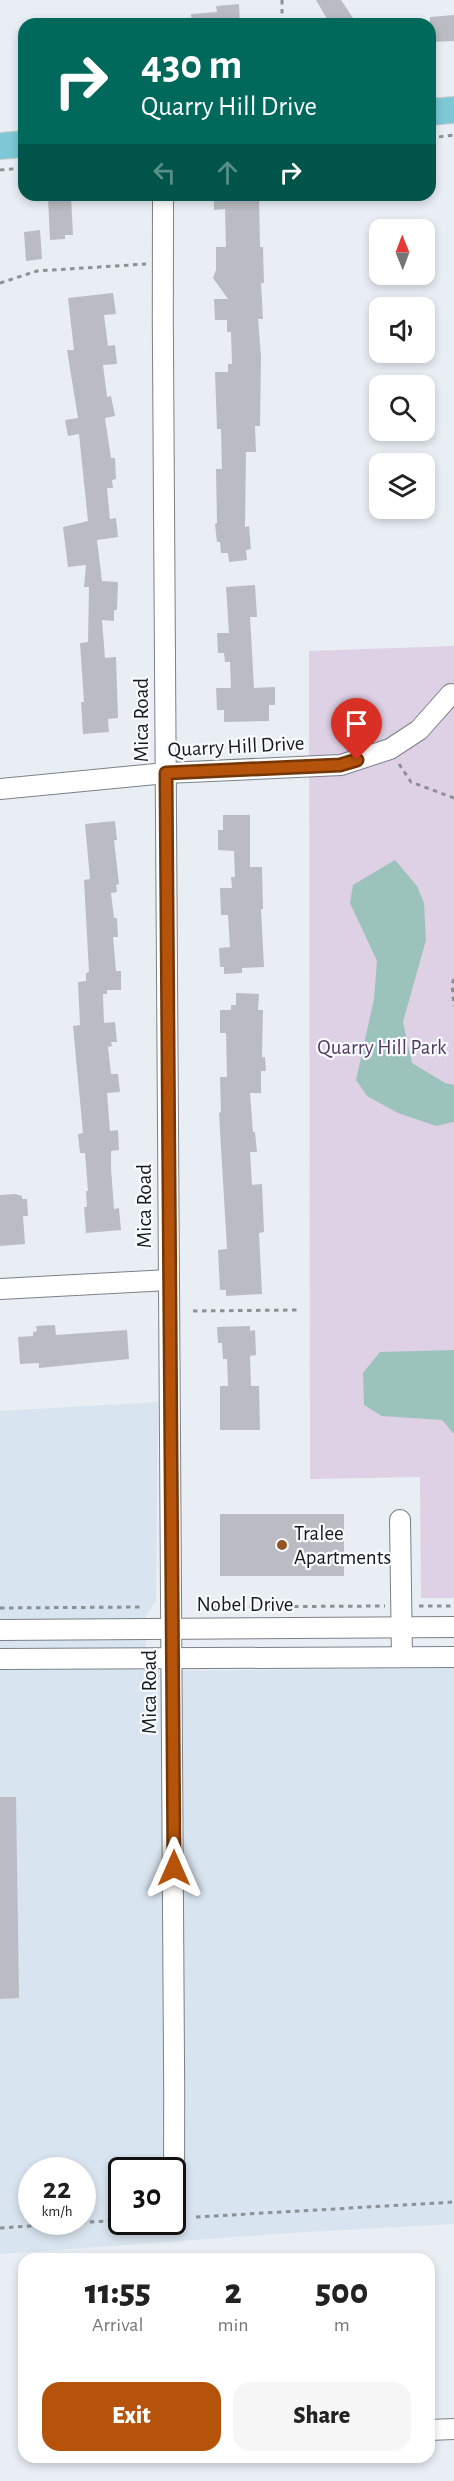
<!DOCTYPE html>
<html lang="en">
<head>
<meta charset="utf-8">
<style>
	body { margin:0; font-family:"Alegreya Sans",sans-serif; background:#f6f6f6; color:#222; height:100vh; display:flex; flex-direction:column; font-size:22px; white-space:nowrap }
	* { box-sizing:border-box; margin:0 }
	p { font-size:20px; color:#767676 }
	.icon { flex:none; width:33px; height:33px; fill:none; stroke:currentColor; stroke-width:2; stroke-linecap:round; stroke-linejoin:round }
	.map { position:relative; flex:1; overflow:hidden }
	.panel { position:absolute; left:18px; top:2253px; width:417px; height:210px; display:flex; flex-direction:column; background:#fff; border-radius:18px; box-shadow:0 3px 9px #0003 }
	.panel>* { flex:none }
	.hud { position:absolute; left:18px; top:18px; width:418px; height:183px; border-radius:18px; box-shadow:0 3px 9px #0003; background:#00695c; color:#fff; overflow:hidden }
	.needle { width:39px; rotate:359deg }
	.fabs { position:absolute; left:369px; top:219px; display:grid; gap:12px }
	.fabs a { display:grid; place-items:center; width:66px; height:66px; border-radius:12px; background:#fff; box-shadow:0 3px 9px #0003; font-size:30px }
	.speed { position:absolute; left:18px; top:2157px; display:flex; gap:12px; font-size:30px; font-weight:700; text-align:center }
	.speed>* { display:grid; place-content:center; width:78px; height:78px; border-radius:50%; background:#fff; box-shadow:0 3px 9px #0003; line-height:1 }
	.speed small { font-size:15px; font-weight:400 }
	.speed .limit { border:3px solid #111; border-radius:9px; background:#fff; color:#111 }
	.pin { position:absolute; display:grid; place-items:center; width:51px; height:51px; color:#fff; margin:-62px -26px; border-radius:50% 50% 50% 0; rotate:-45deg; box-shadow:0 0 6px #0007 }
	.pin .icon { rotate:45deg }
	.me { position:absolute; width:66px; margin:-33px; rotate:0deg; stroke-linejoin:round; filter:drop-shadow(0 0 4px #0008) }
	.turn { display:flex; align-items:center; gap:21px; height:126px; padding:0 24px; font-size:27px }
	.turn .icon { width:78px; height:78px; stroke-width:2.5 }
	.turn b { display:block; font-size:42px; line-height:51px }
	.lanes { display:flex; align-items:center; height:57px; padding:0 24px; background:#0003; justify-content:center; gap:30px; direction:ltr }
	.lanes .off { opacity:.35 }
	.eta { display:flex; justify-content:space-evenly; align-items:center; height:102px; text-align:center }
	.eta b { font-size:36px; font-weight:800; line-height:42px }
	.action { display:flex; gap:12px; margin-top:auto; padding:12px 24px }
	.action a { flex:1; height:69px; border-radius:18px; background:#b45309; color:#fff; font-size:24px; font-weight:800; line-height:69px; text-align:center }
	.action a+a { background:#f6f6f6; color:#222 }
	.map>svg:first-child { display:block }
</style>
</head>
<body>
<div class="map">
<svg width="454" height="2481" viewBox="0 0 454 2481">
	<rect width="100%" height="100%" fill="#e8eef4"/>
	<path fill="#d8e4ef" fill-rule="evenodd" d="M158,1402L156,1600L146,1616V1671L454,1668V2224L289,2233L0,2254V1411ZM32,2170H82V2222H32ZM122,2170H172V2222H122Z"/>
	<polygon fill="#ded0e5" points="454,646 454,1598 421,1598 420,1477 310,1479 309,651"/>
	<g fill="#9cc3bb">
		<polygon points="395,860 417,886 424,903 426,940 403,1022 412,1063 445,1083 454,1085 454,1122 436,1126 398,1113 367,1096 356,1080 374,999 377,961 350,903 353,885"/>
		<polygon points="454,1350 454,1434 442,1420 382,1416 364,1405 363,1373 380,1352"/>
	</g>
	<g fill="#bbbcc3">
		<polygon points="316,0 341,0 357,24 330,24"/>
		<polygon points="239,4 240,24 192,24 191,14 217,12 216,6"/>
		<polygon points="454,15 454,41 430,42 430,17"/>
		<polygon points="214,195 259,195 260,247 263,247 264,283 261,283 263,319 258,319 261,356 260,426 255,426 256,452 246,452 245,527 249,526 251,549 246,550 247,560 229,562 228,553 221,553 220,542 217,542 215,524 217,523 216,469 222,469 221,429 217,429 215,372 228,372 228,364 232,364 231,332 227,332 227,320 215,320 214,299 228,299 213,278 216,270 216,247 226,247 225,209 214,210"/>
		<polygon points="71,197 73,235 65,235 65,239 50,240 48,198"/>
		<polygon points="40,230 42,259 26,261 24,232"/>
		<polygon points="113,293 116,314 104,315 108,346 115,345 117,364 103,365 107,397 111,396 115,416 105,418 111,458 115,458 116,479 112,480 113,488 107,488 110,519 116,518 118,537 97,540 102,581 118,582 117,610 114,610 114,621 102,620 105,658 116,657 118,718 108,719 109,732 83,734 81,702 84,702 80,643 88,642 89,587 84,587 86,565 68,567 63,527 88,521 79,434 68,436 65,420 78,418 67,350 74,350 68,298"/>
		<polygon points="255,585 257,617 250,617 254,688 275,687 275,705 269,705 269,721 224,722 224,710 217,710 216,688 231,688 230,662 225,662 224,653 218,653 217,633 229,633 226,587"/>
		<polygon points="223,815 250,815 250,867 262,867 263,909 261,909 264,967 242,968 242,973 224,974 224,967 220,967 219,948 230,947 228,915 221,915 220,888 232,888 231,877 235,877 234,851 218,850 218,830 223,830"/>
		<polygon points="115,821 117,840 114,840 119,884 116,885 117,892 111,893 114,918 117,918 118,937 113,937 116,971 121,971 121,990 107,990 107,994 103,994 104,1023 115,1022 117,1042 111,1042 112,1046 108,1047 111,1074 118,1074 120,1092 107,1093 110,1131 118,1130 119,1150 111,1151 111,1168 114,1209 119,1208 121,1230 86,1233 84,1207 87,1207 86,1191 88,1191 85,1153 80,1153 78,1134 83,1133 73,1026 80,1025 78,982 86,981 86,973 89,972 84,880 90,879 85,824"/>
		<polygon points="236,993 259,994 258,1010 263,1010 262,1057 265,1057 266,1071 261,1071 261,1093 250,1093 253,1132 255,1132 257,1152 250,1152 252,1185 262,1184 264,1232 259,1233 262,1294 226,1296 226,1290 220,1290 218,1250 227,1249 219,1113 221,1112 220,1077 227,1077 226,1033 220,1033 220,1010 231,1010 231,1005 236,1005"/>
		<polygon points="15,1194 22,1196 22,1199 27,1199 28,1216 23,1216 25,1244 0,1246 0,1195"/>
		<polygon points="55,1325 56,1335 127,1330 129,1359 39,1368 39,1363 20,1364 18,1337 33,1336 33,1332 37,1331 36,1326"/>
		<polygon points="250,1326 250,1331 255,1330 256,1355 250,1356 251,1386 259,1386 260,1430 220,1430 220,1386 228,1386 227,1359 223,1359 222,1343 218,1343 217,1327"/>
		<rect x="220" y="1514" width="124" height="62"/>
		<polygon points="0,1797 16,1797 19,1998 0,1999"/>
	</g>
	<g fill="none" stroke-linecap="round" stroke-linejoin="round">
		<defs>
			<g id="minor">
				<path d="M163,195C161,869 176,1543 174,2217"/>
				<polyline points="0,789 166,773 341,765 390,749 419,730 451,694"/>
				<polyline points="0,1289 169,1280"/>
				<polyline points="400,1520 402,1657"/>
				<polyline points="0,1630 454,1627"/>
				<polyline points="0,1659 454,1657"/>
				<polyline points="429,2430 454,2429"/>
			</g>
			<g id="major">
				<polyline points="430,112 454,110"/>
				<polyline points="0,146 24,144"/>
			</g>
		</defs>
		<use href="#minor" stroke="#7c8187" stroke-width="22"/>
		<use href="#major" stroke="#cccccd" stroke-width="28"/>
		<g stroke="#8c9195" stroke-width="3" stroke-dasharray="4.5 4.5" stroke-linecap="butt">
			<polyline points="282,0 282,24"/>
			<polyline points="430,138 454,135"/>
			<polyline points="0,170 24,168"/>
			<polyline points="0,283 37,271 146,264"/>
			<polyline points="399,764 411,782 454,798"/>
			<polyline points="454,979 452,984 454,1006"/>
			<polyline points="193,1311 297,1310"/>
			<polyline points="419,1606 454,1606"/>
			<polyline points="204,1607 385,1606"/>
			<polyline points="0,1608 141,1607"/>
			<polyline points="196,2217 454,2202"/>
			<polyline points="0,2228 122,2220"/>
		</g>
		<use href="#minor" stroke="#fff" stroke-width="20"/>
		<use href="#major" stroke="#7dc7d6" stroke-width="26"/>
	</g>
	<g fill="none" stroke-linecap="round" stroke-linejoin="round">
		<defs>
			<polyline id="route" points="174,1868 166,773 340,765 357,760"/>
		</defs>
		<use href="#route" stroke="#753606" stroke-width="15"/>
		<use href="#route" stroke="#b45309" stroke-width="10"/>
	</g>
	<circle fill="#955321" stroke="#f7fbff" stroke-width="2" cx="282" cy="1545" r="6"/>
	<g text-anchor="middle" stroke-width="4.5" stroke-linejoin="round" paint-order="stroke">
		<g font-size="21" fill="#17191c" stroke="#f7fbff">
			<text transform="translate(141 720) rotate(-90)" y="7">Mica Road</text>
			<text transform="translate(236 746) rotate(-3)" y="7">Quarry Hill Drive</text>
			<text transform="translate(144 1206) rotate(-90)" y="7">Mica Road</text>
			<text x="245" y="1611">Nobel Drive</text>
			<text transform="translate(149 1692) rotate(-90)" y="7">Mica Road</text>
		</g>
		<g font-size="21" fill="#553a62" stroke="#f7fbff">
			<text x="382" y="1054">Quarry Hill Park</text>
		</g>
		<g font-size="21" fill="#17191c" stroke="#f7fbff" text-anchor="start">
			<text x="294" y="1540">Tralee<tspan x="294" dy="24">Apartments</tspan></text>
		</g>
	</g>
</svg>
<div class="fabs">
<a><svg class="needle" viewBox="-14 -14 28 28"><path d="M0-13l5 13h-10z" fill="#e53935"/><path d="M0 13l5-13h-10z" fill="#767676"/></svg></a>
<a><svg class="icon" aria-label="sound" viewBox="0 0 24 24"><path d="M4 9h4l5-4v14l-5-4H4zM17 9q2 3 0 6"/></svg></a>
<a><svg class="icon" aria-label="search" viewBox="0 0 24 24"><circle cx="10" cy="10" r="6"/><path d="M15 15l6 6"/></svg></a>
<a><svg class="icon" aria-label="layers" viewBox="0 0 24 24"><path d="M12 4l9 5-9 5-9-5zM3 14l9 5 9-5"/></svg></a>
</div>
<div class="speed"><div>22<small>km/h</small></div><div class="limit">30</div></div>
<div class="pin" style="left:357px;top:760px;background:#d93025"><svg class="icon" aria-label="arrive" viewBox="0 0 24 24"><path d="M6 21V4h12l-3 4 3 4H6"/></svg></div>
<svg class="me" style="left:174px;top:1868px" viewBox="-20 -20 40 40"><path d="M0-17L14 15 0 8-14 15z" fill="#b45309" stroke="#fff" stroke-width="4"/></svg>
<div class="hud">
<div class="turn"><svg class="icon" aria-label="right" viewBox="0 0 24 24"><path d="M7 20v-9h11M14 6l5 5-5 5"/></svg><div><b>430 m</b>Quarry Hill Drive</div></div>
<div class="lanes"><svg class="icon off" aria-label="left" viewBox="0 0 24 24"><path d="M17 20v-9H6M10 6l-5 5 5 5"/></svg><svg class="icon off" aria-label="ahead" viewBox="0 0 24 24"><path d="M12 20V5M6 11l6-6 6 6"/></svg><svg class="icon" aria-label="right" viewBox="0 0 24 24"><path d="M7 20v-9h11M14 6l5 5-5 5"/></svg></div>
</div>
<section class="panel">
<div class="eta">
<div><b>11:55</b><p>Arrival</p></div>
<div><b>2</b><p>min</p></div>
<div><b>500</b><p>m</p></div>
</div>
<div class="action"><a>Exit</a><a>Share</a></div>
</section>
</div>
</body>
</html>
